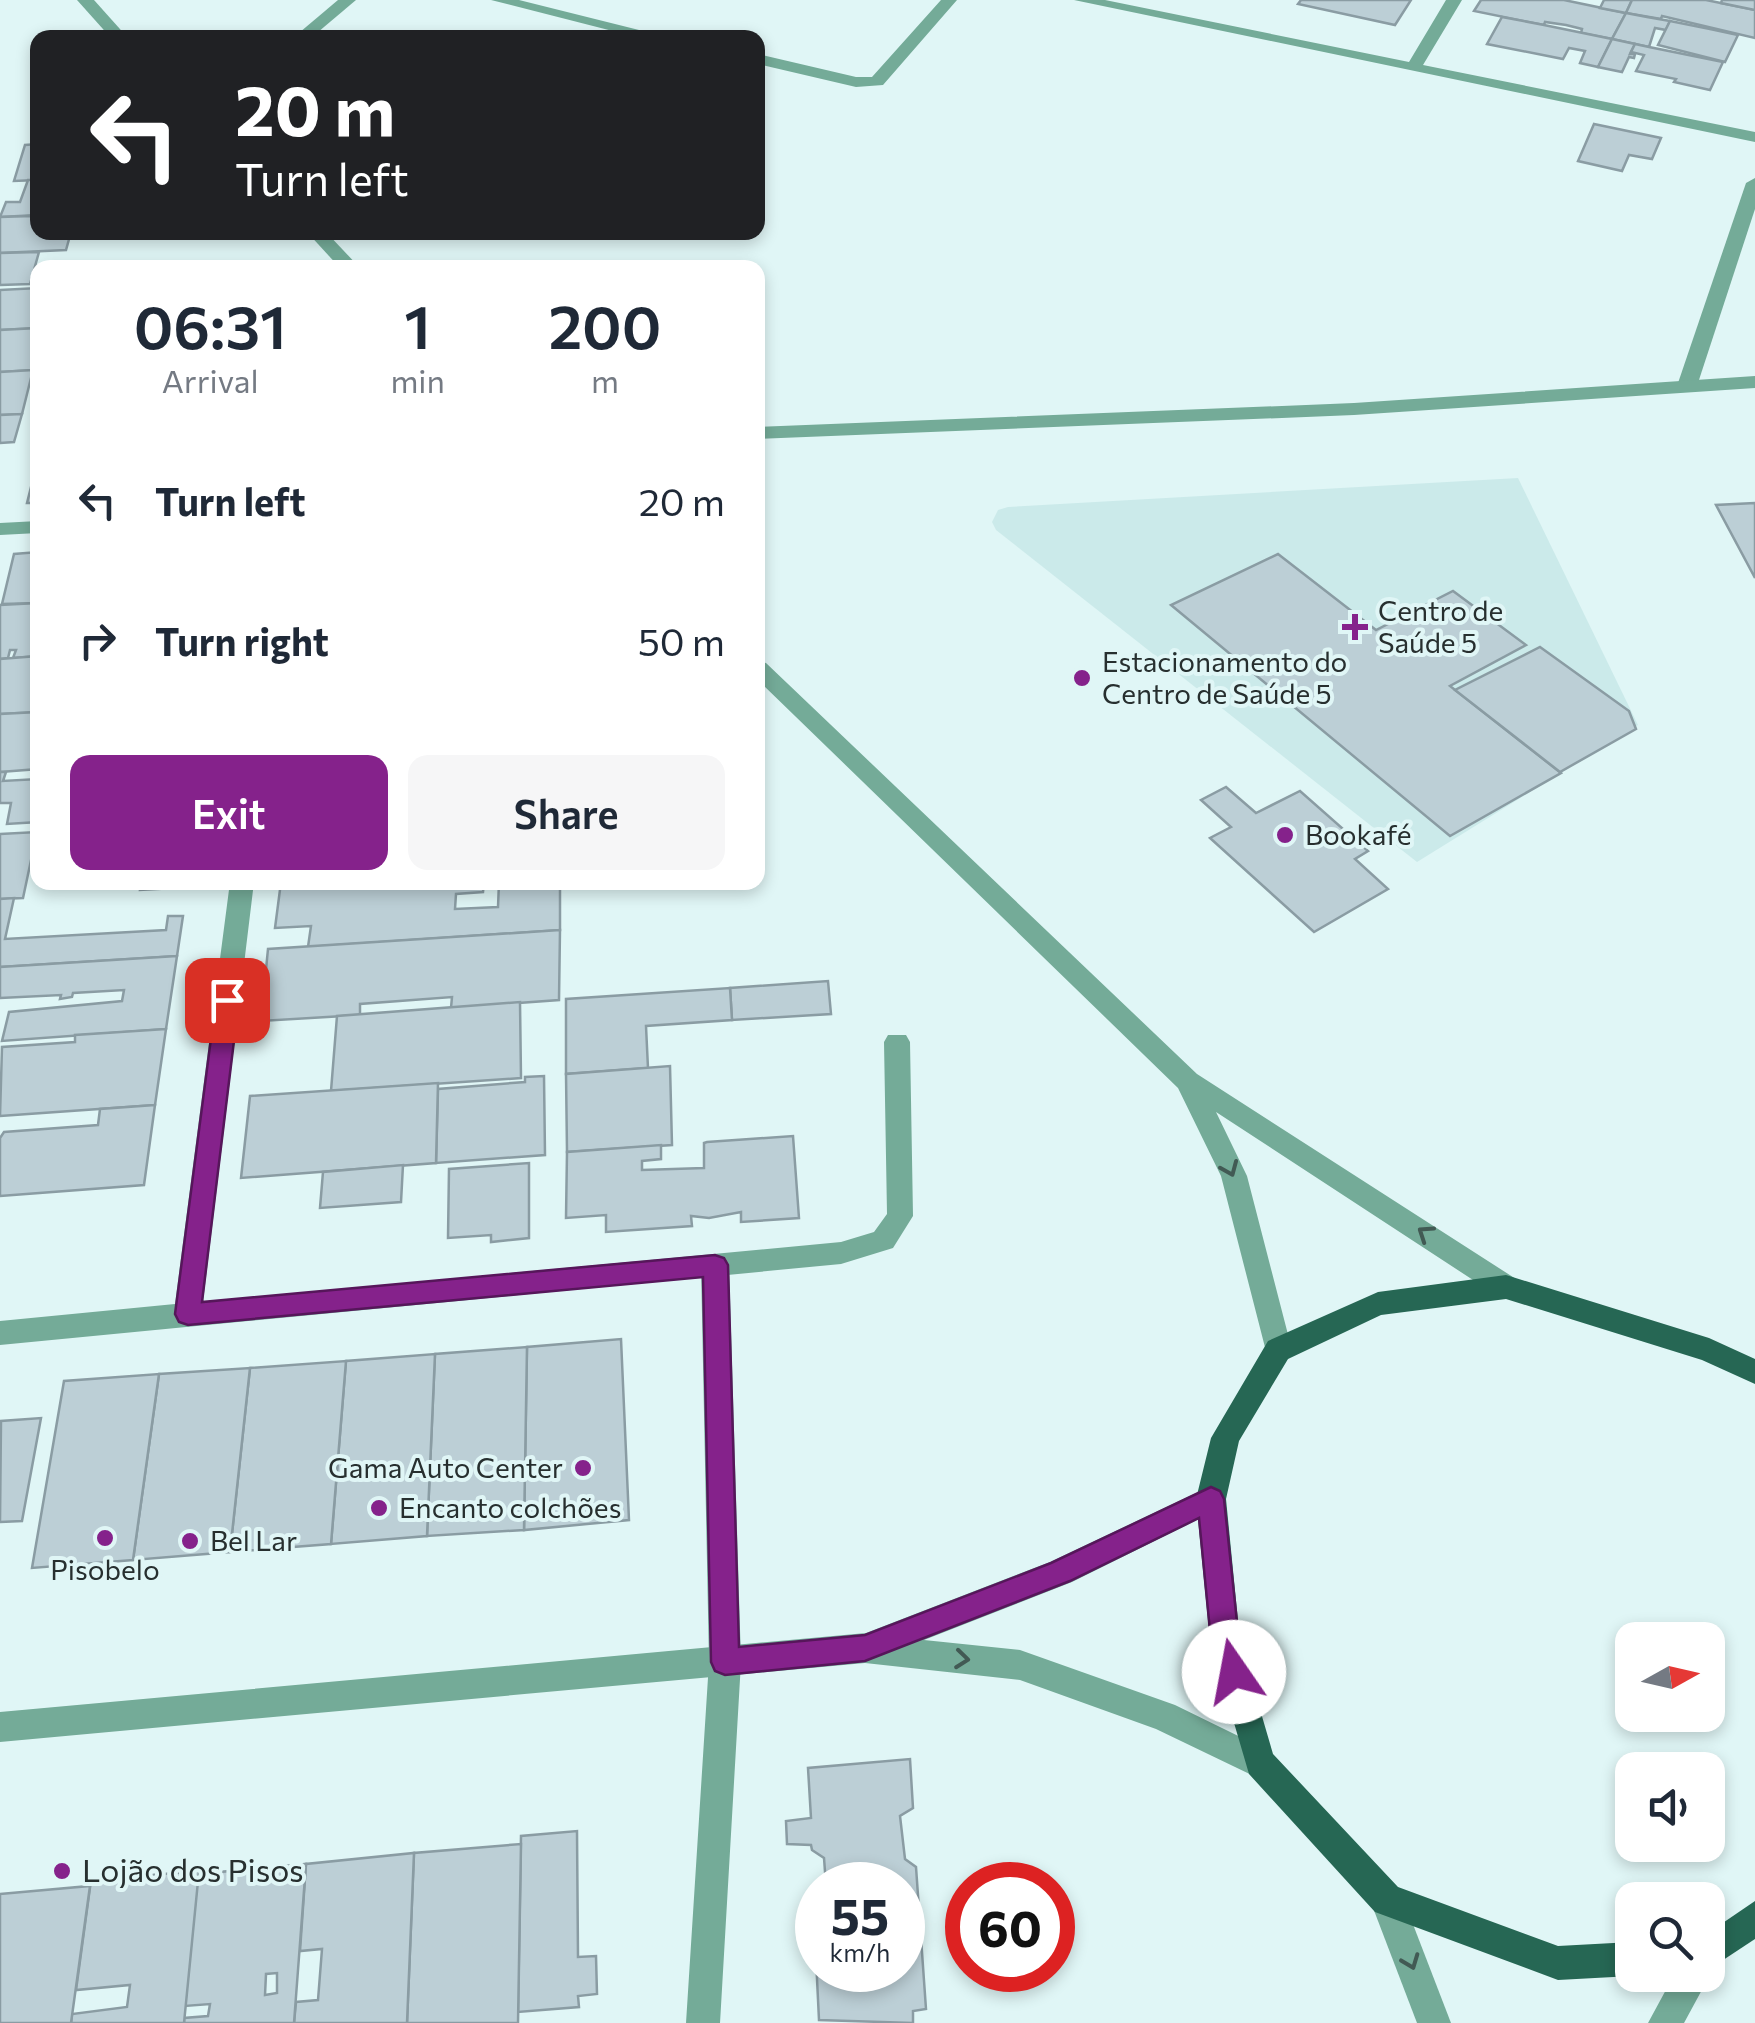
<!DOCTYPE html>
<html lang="en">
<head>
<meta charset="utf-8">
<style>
	body { margin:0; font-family:Commissioner,sans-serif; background:#f6f6f7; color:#1f2937; height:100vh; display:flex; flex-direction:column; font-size:38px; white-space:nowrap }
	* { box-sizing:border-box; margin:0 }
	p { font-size:32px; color:#747a83 }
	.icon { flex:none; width:55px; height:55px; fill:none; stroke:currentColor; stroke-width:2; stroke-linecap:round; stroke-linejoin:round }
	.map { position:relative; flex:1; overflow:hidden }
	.details { position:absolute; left:30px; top:260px; width:735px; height:630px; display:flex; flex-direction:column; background:#fff; border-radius:20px; box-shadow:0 5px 15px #0003 }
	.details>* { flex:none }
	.top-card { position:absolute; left:30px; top:30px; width:735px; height:210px; border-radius:20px; box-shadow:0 5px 15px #0003; background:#202124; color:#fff; overflow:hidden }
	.needle { width:65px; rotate:82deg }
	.tools { position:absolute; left:1615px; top:1622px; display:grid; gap:20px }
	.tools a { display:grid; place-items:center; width:110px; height:110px; border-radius:20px; background:#fff; box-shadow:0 5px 15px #0003; font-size:50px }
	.speed { position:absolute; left:795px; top:1862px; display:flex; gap:20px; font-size:50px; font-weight:700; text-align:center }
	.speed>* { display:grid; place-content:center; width:130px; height:130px; border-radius:50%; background:#fff; box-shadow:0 5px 15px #0003; line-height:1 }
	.speed small { font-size:25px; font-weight:400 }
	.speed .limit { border:15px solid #d22; background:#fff; color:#111 }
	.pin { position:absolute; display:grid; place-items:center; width:85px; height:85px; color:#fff; margin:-42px; border-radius:20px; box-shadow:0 5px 15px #0006 }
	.me { position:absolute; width:110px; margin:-55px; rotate:348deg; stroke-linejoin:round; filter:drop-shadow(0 0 8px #0008) }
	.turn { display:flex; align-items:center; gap:35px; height:210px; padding:0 40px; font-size:45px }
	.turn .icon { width:130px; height:130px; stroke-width:2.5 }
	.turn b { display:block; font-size:70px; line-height:85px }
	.eta { display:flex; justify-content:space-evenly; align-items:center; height:170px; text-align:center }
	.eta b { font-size:60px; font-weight:600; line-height:70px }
	.primary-button { display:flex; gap:20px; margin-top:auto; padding:20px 40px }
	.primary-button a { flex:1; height:115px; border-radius:20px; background:#85228b; color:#fff; font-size:40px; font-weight:600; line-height:115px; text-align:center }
	.primary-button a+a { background:#f6f6f7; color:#1f2937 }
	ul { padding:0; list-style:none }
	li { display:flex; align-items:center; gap:30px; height:140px; padding:0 40px }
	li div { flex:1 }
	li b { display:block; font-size:38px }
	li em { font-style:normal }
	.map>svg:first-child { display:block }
</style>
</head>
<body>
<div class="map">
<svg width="1755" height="2023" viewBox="0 0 1755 2023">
	<rect width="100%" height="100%" fill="#e0f6f6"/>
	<polygon fill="#cbeaea" points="1518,478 1638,725 1417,862 996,530 992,522 998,510 1008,507"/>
	<g fill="#bccfd6" stroke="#8a9ca3" stroke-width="2.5" fill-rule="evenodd">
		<polygon points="1301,0 1411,0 1395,25 1298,4"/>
		<polygon points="1481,0 1564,0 1626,13 1612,39 1581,33 1582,29 1566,25 1545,22 1544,25 1474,11"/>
		<polygon points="1604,0 1632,0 1626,13 1600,8"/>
		<polygon points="1632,0 1706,0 1755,10 1755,38 1662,16 1661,19 1626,13"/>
		<polygon points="1722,0 1755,0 1755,10 1721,3"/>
		<polygon points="1626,13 1647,17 1670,21 1666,30 1655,28 1649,47 1612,39"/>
		<polygon points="1502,17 1544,25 1612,39 1598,67 1580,63 1585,51 1569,48 1563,59 1487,44"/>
		<polygon points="1670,21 1710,29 1738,35 1725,62 1658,45"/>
		<polygon points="1612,39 1635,44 1630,54 1635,54 1634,58 1629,57 1622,72 1598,67"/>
		<polygon points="1635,44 1649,47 1723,62 1710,90 1674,82 1676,79 1636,71 1644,55 1631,52"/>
		<polygon points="1594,124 1661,138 1652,159 1629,155 1622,171 1578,161"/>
		<polygon points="38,144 38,180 14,181 25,145"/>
		<polygon points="28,180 38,180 38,215 0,217 6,202 20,202"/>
		<polygon points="32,216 38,219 38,232 71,232 66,250 0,253 0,217"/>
		<polygon points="39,252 30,284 0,285 0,253"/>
		<polygon points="38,288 38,328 0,330 0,290"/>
		<polygon points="38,328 33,370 0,372 0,330"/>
		<polygon points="33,370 22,414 0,415 0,372"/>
		<polygon points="22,414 14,442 0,443 0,415"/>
		<polygon points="38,459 38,503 27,503"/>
		<polygon points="1755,503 1755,578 1716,505"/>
		<polygon points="38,552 38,603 2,604 14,554"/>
		<polygon points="1278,554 1376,630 1453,591 1526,645 1450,686 1561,773 1450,836 1171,605"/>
		<polygon points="38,603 38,656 13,658 16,650 10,650 8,658 0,659 0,605"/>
		<polygon points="1540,647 1629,711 1636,729 1560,772 1455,690"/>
		<polygon points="38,656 38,712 0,714 0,659"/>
		<polygon points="38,712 38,769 0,772 0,714"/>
		<polygon points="0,772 6,772 3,781 38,779 38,822 7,824 11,803 0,803"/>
		<polygon points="1226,787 1256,813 1300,791 1368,851 1355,859 1388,889 1314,932 1210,838 1231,827 1201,800"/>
		<polygon points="37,832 23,898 0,899 0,834"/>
		<polygon points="141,882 193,882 193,887 140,890"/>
		<polygon points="281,882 484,882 483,892 456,894 455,909 498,907 499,882 560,882 560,930 308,947 311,926 275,928"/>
		<polygon points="14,898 5,939 166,930 168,916 183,916 177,956 0,967 0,899"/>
		<polygon points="560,930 559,1000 451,1008 452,997 360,1004 360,1015 261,1021 268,949"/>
		<polygon points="177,956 166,1029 2,1041 9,1012 122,1001 124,990 73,993 72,997 60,999 61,995 0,998 0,967"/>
		<polygon points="828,981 831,1014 732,1020 730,988"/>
		<polygon points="730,988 732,1020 646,1026 648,1068 566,1074 566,999"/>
		<polygon points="520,1002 521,1078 331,1091 337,1016"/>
		<polygon points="166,1029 155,1105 0,1116 2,1047 75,1042 75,1035"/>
		<polygon points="670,1066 672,1145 567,1152 566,1074"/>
		<polygon points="544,1076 545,1155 436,1163 438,1089 525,1082 525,1077"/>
		<polygon points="438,1083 436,1163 241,1178 250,1096"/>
		<polygon points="155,1105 144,1185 0,1196 0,1138 4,1132 98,1125 100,1109"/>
		<polygon points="793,1136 799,1218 741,1222 741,1212 709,1218 691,1216 692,1226 606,1232 606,1215 566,1218 567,1152 661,1145 661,1159 642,1161 642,1170 704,1168 704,1143 707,1142"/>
		<polygon points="529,1163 529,1238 491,1242 491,1235 448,1238 449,1169"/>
		<polygon points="403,1165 401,1202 320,1208 323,1172"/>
		<polygon points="621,1339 629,1520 524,1530 527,1347"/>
		<polygon points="527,1347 524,1530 427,1536 435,1354"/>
		<polygon points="435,1354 427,1536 331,1544 346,1361"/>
		<polygon points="346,1361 331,1544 230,1552 250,1368"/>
		<polygon points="250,1368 230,1552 133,1560 159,1374"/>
		<polygon points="159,1374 133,1560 32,1568 64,1381"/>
		<polygon points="41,1418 22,1521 0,1522 1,1421"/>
		<polygon points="910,1759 913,1808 900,1816 905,1859 916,1867 926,2009 913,2011 913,2023 819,2020 814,1917 818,1915 818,1970 902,1970 902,1885 826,1885 824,1858 812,1850 811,1845 787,1844 786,1821 811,1818 808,1768"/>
		<polygon points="577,1831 578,1957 596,1956 597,1994 578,1996 579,2007 518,2012 521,1836"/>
		<polygon points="521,1844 518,2023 407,2023 414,1853"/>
		<polygon points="414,1853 407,2023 294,2023 296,2002 318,2000 322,1949 300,1951 306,1864"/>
		<path d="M306,1864L294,2023H184V2018L208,2016L210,2004L185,2006L198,1874ZM277,1973V1993L265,1995L266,1974Z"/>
		<polygon points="199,1871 184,2023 71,2023 72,2014 127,2007 130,1985 76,1990 91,1880"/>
		<polygon points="90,1886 71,2023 0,2023 0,1894"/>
	</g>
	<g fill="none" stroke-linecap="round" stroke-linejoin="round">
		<g fill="#74ab98" fill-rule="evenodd">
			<polygon points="491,0 519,0 671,38 640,38"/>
			<polygon points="941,0 957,0 883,85 856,87 758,64 758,54 856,77 872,77"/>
			<polygon points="715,1254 725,1257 729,1265 741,1662 720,2023 686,2023 709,1662 701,1265 705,1257"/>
		</g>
		<g fill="#74ab98" fill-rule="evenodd">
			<polygon points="338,0 356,0 311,38 293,38"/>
			<polygon points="1074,0 1105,0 1409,62 1446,0 1462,0 1423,65 1755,132 1755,142"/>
			<polygon points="1755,178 1755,209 1697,386 1687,392 1680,390 1677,386 1746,183"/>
			<polygon points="38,521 38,533 0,535 0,523"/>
			<polygon points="230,882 254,882 203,1302 841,1242 874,1232 887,1214 884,1042 888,1035 906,1035 910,1042 913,1216 893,1248 841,1264 0,1345 0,1321 175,1304"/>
		</g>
		<g fill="#74ab98" fill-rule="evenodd">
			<polygon points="77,0 94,0 128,38 111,38"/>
			<polygon points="307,232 326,232 360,268 340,268"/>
			<polygon points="1755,376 1755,388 1354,415 758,439 758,427 1354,403"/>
			<polygon points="758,661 766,663 1197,1074 1516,1279 1520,1287 1516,1295 1506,1299 1496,1295 1216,1112 1247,1176 1292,1350 1288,1359 1278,1362 1268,1359 1221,1176 1178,1088 758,680"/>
			<polygon points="1211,1486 1221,1490 1226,1499 1221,1508 1072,1582 924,1640 1020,1650 1175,1705 1271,1752 1276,1763 1271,1774 1260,1779 1156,1729 1020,1680 865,1663 0,1742 0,1712 866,1633 1050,1562"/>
			<polygon points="1387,1883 1399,1888 1451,2023 1417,2023 1370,1900 1375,1888"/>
			<polygon points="1708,1969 1710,1975 1684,2023 1648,2023 1674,1975 1708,1975"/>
		</g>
		<g fill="#266754" fill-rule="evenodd">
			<polygon points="1506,1275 1709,1338 1755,1359 1755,1384 1702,1360 1506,1299 1381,1315 1288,1359 1239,1441 1226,1499 1240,1641 1273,1754 1398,1887 1558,1946 1632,1942 1632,1976 1558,1980 1375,1912 1249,1774 1210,1641 1196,1499 1211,1438 1268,1341 1378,1292"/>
			<polygon points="1755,1901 1755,1939 1708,1970 1708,1933"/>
		</g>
	</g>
	<defs><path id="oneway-chevron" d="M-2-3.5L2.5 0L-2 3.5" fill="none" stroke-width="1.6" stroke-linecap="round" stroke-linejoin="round" transform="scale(2.5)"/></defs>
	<g stroke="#425a54">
		<use href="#oneway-chevron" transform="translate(1230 1169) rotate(67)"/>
		<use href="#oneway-chevron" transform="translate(1425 1233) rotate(-146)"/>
		<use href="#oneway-chevron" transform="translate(962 1659) rotate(6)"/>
		<use href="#oneway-chevron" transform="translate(1411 1962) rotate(69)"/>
	</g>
	<polygon fill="#85228b" stroke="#56165a" stroke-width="2.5" points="227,992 239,1000 202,1302 715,1255 724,1258 728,1265 739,1647 865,1635 1051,1563 1211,1487 1220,1491 1224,1499 1239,1641 1248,1672 1244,1681 1234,1685 1224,1681 1211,1641 1199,1518 1070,1581 865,1661 725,1675 715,1671 711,1662 703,1277 188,1325 179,1322 175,1314 216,1000"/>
	<g fill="#85228b" stroke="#e0f6f6" stroke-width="4">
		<path d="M1350 612h10v10h10v10h-10v10h-10v-10h-10v-10h10z"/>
		<circle cx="1082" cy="678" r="10"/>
		<circle cx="1285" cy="835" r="10"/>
		<circle cx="583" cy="1468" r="10"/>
		<circle cx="379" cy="1508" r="10"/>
		<circle cx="105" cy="1538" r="10"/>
		<circle cx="190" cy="1541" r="10"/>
		<circle cx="62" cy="1871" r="10"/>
	</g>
	<g text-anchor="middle" stroke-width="8" stroke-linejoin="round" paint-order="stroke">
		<g font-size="28" fill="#272f2f" stroke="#e0f6f6" text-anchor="start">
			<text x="1378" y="621">Centro de<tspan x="1378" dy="32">Saúde 5</tspan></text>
			<text x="1102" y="672">Estacionamento do<tspan x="1102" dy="32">Centro de Saúde 5</tspan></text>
			<text x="1305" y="845">Bookafé</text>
			<text x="563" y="1478" text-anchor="end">Gama Auto Center</text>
			<text x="399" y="1518">Encanto colchões</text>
			<text x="210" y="1551">Bel Lar</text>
			<text x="105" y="1580" text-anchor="middle">Pisobelo</text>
		</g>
		<g font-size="32" fill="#272f2f" stroke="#e0f6f6" text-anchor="start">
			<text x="82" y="1882">Lojão dos Pisos</text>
		</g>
	</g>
</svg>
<div class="tools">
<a><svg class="needle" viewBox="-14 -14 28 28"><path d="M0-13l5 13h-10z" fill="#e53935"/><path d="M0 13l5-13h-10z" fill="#747a83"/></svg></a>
<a><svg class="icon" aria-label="sound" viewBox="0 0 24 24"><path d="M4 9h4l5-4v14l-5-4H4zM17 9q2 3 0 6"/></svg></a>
<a><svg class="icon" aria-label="search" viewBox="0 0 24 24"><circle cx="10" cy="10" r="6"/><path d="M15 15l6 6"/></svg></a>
</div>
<div class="speed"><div>55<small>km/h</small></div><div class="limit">60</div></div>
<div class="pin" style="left:227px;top:1000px;background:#d93025"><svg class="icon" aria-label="arrive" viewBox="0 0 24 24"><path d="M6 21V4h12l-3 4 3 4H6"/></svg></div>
<svg class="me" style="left:1234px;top:1672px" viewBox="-20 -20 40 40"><circle r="19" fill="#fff"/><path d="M0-13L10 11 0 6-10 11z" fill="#85228b"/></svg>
<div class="top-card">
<div class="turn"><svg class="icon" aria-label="left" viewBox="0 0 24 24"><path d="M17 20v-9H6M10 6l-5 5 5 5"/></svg><div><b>20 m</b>Turn left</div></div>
</div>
<section class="details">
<div class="eta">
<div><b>06:31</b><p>Arrival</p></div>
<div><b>1</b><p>min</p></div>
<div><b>200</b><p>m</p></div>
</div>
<ul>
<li><svg class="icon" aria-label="left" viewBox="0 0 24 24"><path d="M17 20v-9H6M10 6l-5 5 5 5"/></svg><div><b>Turn left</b></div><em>20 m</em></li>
<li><svg class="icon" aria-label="right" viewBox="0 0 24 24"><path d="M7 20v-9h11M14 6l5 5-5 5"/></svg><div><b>Turn right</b></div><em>50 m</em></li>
</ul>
<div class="primary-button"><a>Exit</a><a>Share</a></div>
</section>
</div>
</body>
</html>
